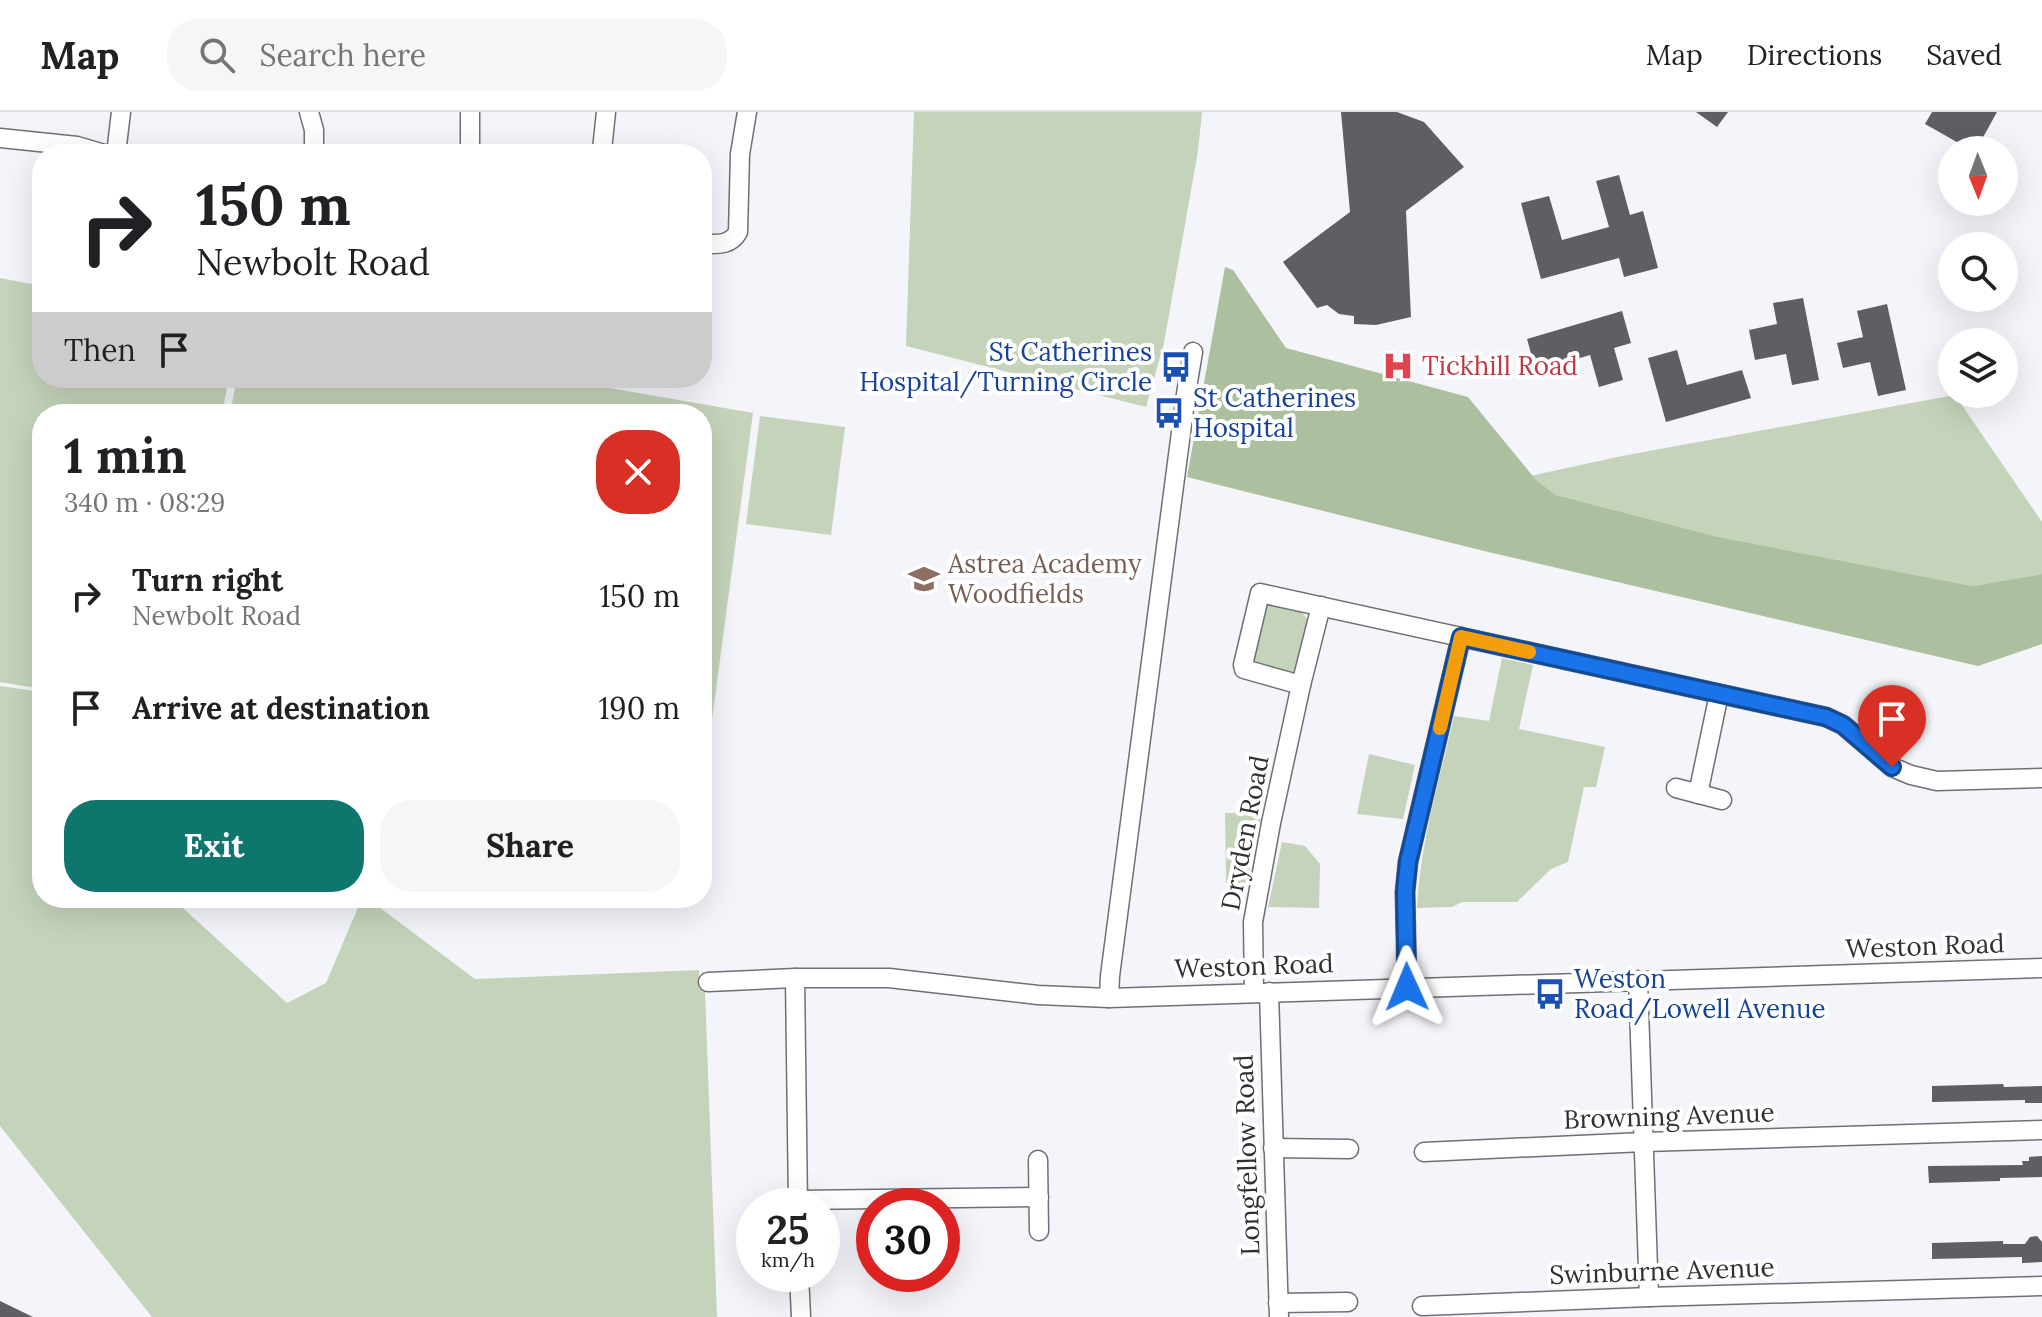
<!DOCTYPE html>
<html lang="en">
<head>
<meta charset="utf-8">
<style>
	body { margin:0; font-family:Lora,serif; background:#f6f6f6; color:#202124; height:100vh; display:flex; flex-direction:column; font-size:30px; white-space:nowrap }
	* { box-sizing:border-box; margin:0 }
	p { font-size:26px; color:#757577 }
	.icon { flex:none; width:44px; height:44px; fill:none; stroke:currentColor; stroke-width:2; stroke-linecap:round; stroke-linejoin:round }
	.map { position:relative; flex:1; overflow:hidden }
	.panel { position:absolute; left:32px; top:292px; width:680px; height:504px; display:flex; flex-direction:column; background:#fff; border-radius:32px; box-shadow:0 8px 32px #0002 }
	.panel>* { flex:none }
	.guide { position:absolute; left:32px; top:32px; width:680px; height:244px; border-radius:32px; box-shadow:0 8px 32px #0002; background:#fff; color:#202124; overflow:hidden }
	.needle { width:52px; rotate:179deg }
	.buttons { position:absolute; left:1938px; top:24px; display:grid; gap:16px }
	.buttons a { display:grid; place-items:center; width:80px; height:80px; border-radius:50%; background:#fff; box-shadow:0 8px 32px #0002; font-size:40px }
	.speed { position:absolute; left:736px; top:1076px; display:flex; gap:16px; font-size:40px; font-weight:700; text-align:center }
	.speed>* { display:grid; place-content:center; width:104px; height:104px; border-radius:50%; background:#fff; box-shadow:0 8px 32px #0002; line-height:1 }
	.speed small { font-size:20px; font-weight:400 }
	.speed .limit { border:12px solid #d22; background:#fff; color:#111 }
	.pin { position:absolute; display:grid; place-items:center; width:68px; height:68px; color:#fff; margin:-82px -34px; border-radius:50% 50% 50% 0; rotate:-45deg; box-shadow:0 0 8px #0007 }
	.pin .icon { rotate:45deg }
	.me { position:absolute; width:88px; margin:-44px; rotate:359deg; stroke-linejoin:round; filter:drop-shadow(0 0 6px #0008) }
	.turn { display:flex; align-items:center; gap:28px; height:168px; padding:0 32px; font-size:36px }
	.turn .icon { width:104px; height:104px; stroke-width:2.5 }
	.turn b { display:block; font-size:56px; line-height:68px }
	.then { display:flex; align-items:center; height:76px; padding:0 32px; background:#0003; gap:16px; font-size:30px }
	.round { display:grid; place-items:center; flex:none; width:84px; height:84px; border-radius:32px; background:#f6f6f6 }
	.headline { display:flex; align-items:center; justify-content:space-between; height:136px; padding:0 32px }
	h1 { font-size:48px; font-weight:800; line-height:60px }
	.action { display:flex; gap:16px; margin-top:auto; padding:16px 32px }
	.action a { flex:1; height:92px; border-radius:32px; background:#0f766e; color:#fff; font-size:32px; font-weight:800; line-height:92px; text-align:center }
	.action a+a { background:#f6f6f6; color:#202124 }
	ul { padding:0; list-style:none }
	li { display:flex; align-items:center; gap:24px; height:112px; padding:0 32px }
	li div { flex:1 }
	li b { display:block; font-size:30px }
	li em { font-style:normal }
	header { display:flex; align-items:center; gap:48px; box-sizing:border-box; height:112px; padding:0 40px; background:#fff; border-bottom:2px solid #e0e0e0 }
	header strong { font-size:38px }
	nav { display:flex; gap:44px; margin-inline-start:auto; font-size:28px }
	.search { width:560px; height:72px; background:#f6f6f6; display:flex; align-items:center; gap:20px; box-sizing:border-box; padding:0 28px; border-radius:32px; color:#757577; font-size:30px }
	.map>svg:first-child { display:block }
</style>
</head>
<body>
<header>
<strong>Map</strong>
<div class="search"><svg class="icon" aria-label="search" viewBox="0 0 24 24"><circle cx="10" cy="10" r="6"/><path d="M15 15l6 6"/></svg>Search here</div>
<nav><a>Map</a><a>Directions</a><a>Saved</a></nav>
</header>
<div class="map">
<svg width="2042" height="1205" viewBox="0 0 2042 1205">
	<rect width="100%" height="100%" fill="#f4f5fa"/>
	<g fill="#c4d3ba">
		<polygon points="914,0 1202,0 1198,39 1164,231 1146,295 906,234"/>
		<polygon points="0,166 42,174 42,266 229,266 222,302 42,302 42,577 0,570"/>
		<polygon points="237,266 553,266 753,301 702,682 702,302 230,302"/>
		<polygon points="1955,283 2042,410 2042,462 1973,474 1719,425 1556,383 1530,364 1622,344"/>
		<polygon points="760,304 845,315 831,423 746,412"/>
		<path d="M1270,492C1283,494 1300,494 1307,507L1299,555L1295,560L1289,562L1252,550L1264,494Z"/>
		<path d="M1502,546L1533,553L1519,617L1605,635L1596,675H1584L1568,750L1551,757L1517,790H1462L1452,795L1417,796C1420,731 1440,667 1454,604L1489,609Z"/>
		<polygon points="0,574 42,580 42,786 172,786 287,891 326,871 362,786 367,786 475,867 699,858 699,876 705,880 717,1205 152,1205 0,1014"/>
		<polygon points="1369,642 1415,653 1403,707 1357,702"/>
		<polygon points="1225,701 1262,701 1246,773 1226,771"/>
		<polygon points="1282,730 1305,734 1320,752 1319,796 1268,795"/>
	</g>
	<polygon fill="#acc09f" points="1225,155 1233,158 1286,236 1468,285 1536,368 1556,383 1719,425 1973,474 2042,462 2042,532 1978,554 1484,439 1187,365"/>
	<g fill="#5e5f63">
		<polygon points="1341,0 1397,0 1424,10 1464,55 1406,99 1411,205 1376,213 1354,212 1354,204 1339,202 1327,193 1317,196 1283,150 1350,100"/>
		<polygon points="1696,0 1728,0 1717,15"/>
		<polygon points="1932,0 1997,0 1976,38 1971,38 1925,12"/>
		<polygon points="1619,63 1630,103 1643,99 1658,156 1624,165 1619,146 1541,167 1521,91 1549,84 1562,128 1609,115 1596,69"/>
		<polygon points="1803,186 1819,268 1792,273 1786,242 1755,248 1749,218 1777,212 1773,191"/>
		<polygon points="1887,192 1906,278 1878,284 1870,250 1843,256 1837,231 1863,225 1857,199"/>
		<polygon points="1622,199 1631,231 1614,236 1623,268 1599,275 1590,243 1536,259 1527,227"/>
		<polygon points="1677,238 1687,273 1742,258 1751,286 1666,310 1648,246"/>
		<polygon points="2003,972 2004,975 2042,974 2042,991 2025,991 2025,988 1932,990 1932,974"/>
		<polygon points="2042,1044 2042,1065 2000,1066 2000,1069 1929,1071 1928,1054 2023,1053 2022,1049 2029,1049 2029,1045"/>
		<polygon points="2037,1124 2042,1130 2042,1150 2022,1151 2022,1145 1932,1147 1932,1131 2003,1129 2003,1132 2025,1132 2030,1125"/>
		<polygon points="0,1189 33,1205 0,1205"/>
	</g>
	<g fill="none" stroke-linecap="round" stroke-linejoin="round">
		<defs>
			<g id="minor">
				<polyline points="309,0 314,18 314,42"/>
				<polyline points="0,26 77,34 104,42"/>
				<polyline points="602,38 606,0"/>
				<polyline points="116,42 121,0"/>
				<polyline points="470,42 470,0"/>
				<path d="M702,132C717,132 730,134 738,120L740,42L747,0"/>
				<polyline points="1301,573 1244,557 1243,553 1260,481 1826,605 1843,613 1892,655 1911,663 1937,669 2042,666"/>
				<polyline points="1676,676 1722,688"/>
				<polyline points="1698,682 1719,582"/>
				<polyline points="795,866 798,1094"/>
				<polyline points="1638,868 1649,1185"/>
				<polyline points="708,870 795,866 889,866 1038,883 1109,886 2042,856"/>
				<polyline points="1407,875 1405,780 1408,750 1461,525"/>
				<polyline points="1254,880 1253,810 1271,711 1301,573 1321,494"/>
				<polyline points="1269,880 1279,1205"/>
				<polyline points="1109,886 1110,864 1186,282 1193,240"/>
				<polyline points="1273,1036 1349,1037"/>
				<polyline points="1424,1040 1644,1030 2042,1018"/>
				<polyline points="1038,1048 1039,1119"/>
				<polyline points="798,1088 1039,1085"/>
				<polyline points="799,1162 801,1205"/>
				<polyline points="1278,1191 1348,1190"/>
				<polyline points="1422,1194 1649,1185 2042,1174"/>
			</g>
		</defs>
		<use href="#minor" stroke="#6f7074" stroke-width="21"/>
		<use href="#minor" stroke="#fff" stroke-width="18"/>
	</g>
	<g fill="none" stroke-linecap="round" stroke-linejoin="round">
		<defs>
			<polyline id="route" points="1407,875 1405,780 1408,750 1461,525 1826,605 1843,613 1892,655"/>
		</defs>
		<use href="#route" stroke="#114b97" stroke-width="20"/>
		<use href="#route" stroke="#1a73e8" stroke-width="14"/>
		<polyline stroke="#f59e0b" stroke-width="14" points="1440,616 1461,525 1529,540"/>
	</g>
	<defs>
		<symbol id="hospital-bare" viewBox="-9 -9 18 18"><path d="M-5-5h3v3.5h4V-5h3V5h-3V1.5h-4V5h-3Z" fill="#e0444e" stroke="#fff" stroke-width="2.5" paint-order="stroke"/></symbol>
		<symbol id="bus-bare" viewBox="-9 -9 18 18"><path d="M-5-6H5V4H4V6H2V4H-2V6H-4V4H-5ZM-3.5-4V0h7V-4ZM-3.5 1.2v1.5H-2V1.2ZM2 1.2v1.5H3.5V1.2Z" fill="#1a4fb4" stroke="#fff" stroke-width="2.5" paint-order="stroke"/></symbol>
		<symbol id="school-bare" viewBox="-9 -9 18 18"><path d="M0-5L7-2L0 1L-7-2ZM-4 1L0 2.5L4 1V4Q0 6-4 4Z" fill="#8d6e63" stroke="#fff" stroke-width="2.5" paint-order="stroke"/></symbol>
	</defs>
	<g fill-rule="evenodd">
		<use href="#hospital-bare" x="1376" y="232" width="44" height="44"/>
		<use href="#bus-bare" x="1154" y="233" width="44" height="44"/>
		<use href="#bus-bare" x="1147" y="279" width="44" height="44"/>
		<use href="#school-bare" x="902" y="445" width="44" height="44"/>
		<use href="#bus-bare" x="1528" y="860" width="44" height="44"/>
	</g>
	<g text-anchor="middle" stroke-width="8" stroke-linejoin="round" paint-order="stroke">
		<g font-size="26" fill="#164399" stroke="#fff" text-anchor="start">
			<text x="1152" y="249" text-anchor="end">St Catherines<tspan x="1152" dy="30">Hospital/Turning Circle</tspan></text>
			<text x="1193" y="295">St Catherines<tspan x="1193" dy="30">Hospital</tspan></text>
			<text x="1574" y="876">Weston<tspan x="1574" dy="30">Road/Lowell Avenue</tspan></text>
		</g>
		<g font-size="26" fill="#be3a42" stroke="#fff" text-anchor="start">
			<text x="1422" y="263">Tickhill Road</text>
		</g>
		<g font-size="26" fill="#785e54" stroke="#fff" text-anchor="start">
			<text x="948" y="461">Astrea Academy<tspan x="948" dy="30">Woodfields</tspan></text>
		</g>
		<g font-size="26" fill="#303032" stroke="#fff">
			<text transform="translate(1245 721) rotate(-79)" y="9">Dryden Road</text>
			<text transform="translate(1925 834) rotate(-2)" y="9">Weston Road</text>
			<text transform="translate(1254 854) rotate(-2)" y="9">Weston Road</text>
			<text transform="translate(1669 1004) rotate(-2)" y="9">Browning Avenue</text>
			<text transform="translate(1247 1043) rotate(-92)" y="9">Longfellow Road</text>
			<text transform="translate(1662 1159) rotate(-2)" y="9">Swinburne Avenue</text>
		</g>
	</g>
</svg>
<div class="buttons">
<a><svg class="needle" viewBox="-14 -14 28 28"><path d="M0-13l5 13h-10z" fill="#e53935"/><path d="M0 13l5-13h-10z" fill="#757577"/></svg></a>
<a><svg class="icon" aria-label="search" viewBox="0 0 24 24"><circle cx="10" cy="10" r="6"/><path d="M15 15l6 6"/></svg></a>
<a><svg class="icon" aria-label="layers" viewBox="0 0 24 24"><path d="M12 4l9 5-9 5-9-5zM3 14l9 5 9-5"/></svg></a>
</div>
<div class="speed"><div>25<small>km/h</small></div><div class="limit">30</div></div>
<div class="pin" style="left:1892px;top:655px;background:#d93025"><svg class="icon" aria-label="arrive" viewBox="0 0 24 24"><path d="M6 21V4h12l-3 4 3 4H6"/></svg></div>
<svg class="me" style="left:1407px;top:875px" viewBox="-20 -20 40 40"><path d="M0-17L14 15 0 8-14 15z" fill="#1a73e8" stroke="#fff" stroke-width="4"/></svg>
<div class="guide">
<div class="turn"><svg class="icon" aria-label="right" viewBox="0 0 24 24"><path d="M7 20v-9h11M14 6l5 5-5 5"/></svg><div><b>150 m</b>Newbolt Road</div></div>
<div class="then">Then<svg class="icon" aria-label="arrive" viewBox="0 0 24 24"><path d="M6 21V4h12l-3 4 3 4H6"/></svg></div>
</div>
<section class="panel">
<div class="headline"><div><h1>1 min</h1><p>340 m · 08:29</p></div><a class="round" style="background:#d93025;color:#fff"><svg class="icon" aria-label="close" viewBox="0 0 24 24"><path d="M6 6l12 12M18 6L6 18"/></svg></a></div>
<ul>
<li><svg class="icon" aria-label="right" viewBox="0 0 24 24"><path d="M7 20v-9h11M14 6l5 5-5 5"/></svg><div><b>Turn right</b><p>Newbolt Road</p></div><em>150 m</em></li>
<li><svg class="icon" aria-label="arrive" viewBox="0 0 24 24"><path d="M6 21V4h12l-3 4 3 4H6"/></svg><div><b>Arrive at destination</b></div><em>190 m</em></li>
</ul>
<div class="action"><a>Exit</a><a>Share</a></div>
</section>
</div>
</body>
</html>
